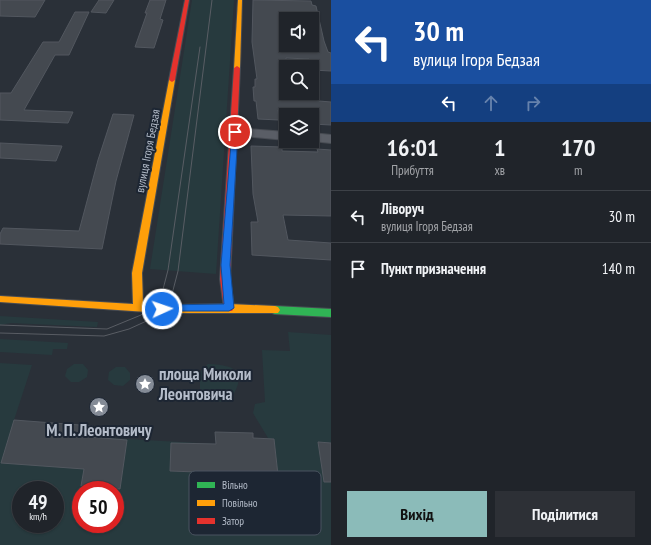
<!DOCTYPE html>
<html lang="uk">
<head>
<meta charset="utf-8">
<style>
	body { margin:0; font-family:"PT Sans Narrow",sans-serif; background:#2d3036; color:#f1f3f6; height:100vh; display:flex; flex-direction:column; font-size:15px; white-space:nowrap }
	* { box-sizing:border-box; margin:0 }
	p { font-size:13px; color:#a2a4a8 }
	.icon { flex:none; width:22px; height:22px; fill:none; stroke:currentColor; stroke-width:2; stroke-linecap:round; stroke-linejoin:round }
	.map { position:relative; flex:1; overflow:hidden }
	.sheet { display:flex; flex-direction:column; background:#20242a; width:320px }
	.sheet>* { flex:none }
	.guide { background:#1a4fa0; color:#fff; overflow:hidden }
	.fabs { position:absolute; left:279px; top:12px; display:grid; gap:8px }
	.fabs a { display:grid; place-items:center; width:40px; height:40px; border-radius:0px; background:#20242a; box-shadow:0 1px 3px #0004,0 0 0 1px #3d4147; font-size:20px }
	.speed { position:absolute; left:12px; top:481px; display:flex; gap:8px; font-size:20px; font-weight:700; text-align:center }
	.speed>* { display:grid; place-content:center; width:52px; height:52px; border-radius:50%; background:#20242a; box-shadow:0 1px 3px #0004,0 0 0 1px #3d4147; line-height:1 }
	.speed small { font-size:10px; font-weight:400 }
	.speed .limit { border:6px solid #d22; background:#fff; color:#111 }
	.pin { position:absolute; display:grid; place-items:center; width:34px; height:34px; color:#fff; margin:-17px; border:2px solid #fff; border-radius:50%; box-shadow:0 1px 4px #0007 }
	.me { position:absolute; width:44px; margin:-22px; rotate:87deg; stroke-linejoin:round; filter:drop-shadow(0 0 3px #0008) }
	.turn { display:flex; align-items:center; gap:14px; height:84px; padding:0 16px; font-size:18px }
	.turn .icon { width:52px; height:52px; stroke-width:2.5 }
	.turn b { display:block; font-size:28px; line-height:34px }
	.lanes { display:flex; align-items:center; height:38px; padding:0 16px; background:#0003; justify-content:center; gap:20px; direction:ltr }
	.lanes .off { opacity:.35 }
	.eta { display:flex; justify-content:space-evenly; align-items:center; height:68px; text-align:center }
	.eta b { font-size:24px; font-weight:700; line-height:28px }
	.primary-button { display:flex; gap:8px; margin-top:auto; padding:8px 16px }
	.primary-button a { flex:1; height:46px; border-radius:0px; background:#8bbbb9; color:#111; font-size:16px; font-weight:700; line-height:46px; text-align:center }
	.primary-button a+a { background:#2d3036; color:#f1f3f6 }
	ul { padding:0; list-style:none }
	li { display:flex; align-items:center; gap:12px; height:52px; padding:0 16px; border-top:1px solid #3d4147 }
	li div { flex:1 }
	li b { display:block; font-size:15px }
	li em { font-style:normal }
	main { display:flex; flex:1; min-height:0 }
	.map>svg:first-child { display:block }
</style>
</head>
<body>
<main>
<div class="map">
<svg width="331" height="545" viewBox="0 0 331 545">
	<rect width="100%" height="100%" fill="#2a3038"/>
	<g fill="#273a3e" fill-rule="evenodd">
		<polygon points="192,0 234,0 216,274 150,269"/>
		<polygon points="0,316 98,322 97,327 11,323 0,325"/>
		<path d="M288,332L331,335V545H0V363L32,365L14,420L93,426L91,437L216,444L215,432L253,433V438H268L253,413L255,404L265,402L262,350L290,351ZM21,490H55V524H21ZM81,490H115V524H81Z"/>
		<polygon points="0,339 68,343 67,349 53,349 52,355 0,352"/>
		<polygon points="74,364 83,364 88,370 87,377 79,382 71,382 65,376 67,369"/>
		<path d="M208,364C240,365 247,374 229,402L206,401L200,396V372Z"/>
		<polygon points="116,367 125,367 130,373 130,380 123,386 114,385 108,380 109,372"/>
	</g>
	<g fill="#444950" stroke="#52575f" fill-rule="evenodd">
		<polygon points="0,0 45,0 35,17 0,16"/>
		<polygon points="99,0 114,0 106,13 91,12"/>
		<polygon points="150,0 166,0 160,19 163,20 154,48 135,47 147,13 145,13"/>
		<path d="M253,0L311,1L312,5L316,6L324,41L328,52L331,53V71L312,70L309,59L286,58V93L318,95L319,101L331,102V125L312,124V115H303V111L278,110L279,120L258,119L256,101H254L253,87H255V79H257L252,42ZM286,19H312V45H286Z"/>
		<polygon points="75,12 89,12 69,55 55,55 24,110 73,112 68,123 0,120 0,93 11,93 43,42 59,42"/>
		<polygon points="113,114 134,115 116,181 102,249 0,244 0,234 3,228 79,231 98,160"/>
		<polygon points="0,143 62,146 56,161 0,158"/>
		<polygon points="251,146 282,147 282,151 318,152 317,149 331,150 331,216 283,215 288,240 331,243 331,260 252,255 251,222 258,222 253,194"/>
		<polygon points="14,420 93,426 90,437 127,440 120,489 81,486 84,469 1,463"/>
		<polygon points="215,432 253,433 253,438 274,439 278,475 170,471 171,443 216,444"/>
		<polygon points="318,442 331,443 331,482 324,482"/>
	</g>
	<g fill="none" stroke-linecap="round" stroke-linejoin="round">
		<defs>
			<g id="street">
				<polygon points="235,128 286,132 286,140 231,135 229,132"/>
				<polygon points="312,133 331,135 331,143 312,141"/>
			</g>
			<polygon id="fast" points="275,306 331,309 331,317 275,314 272,313 270,310 272,307"/>
			<g id="slow">
				<polygon points="238,0 242,0 240,68 237,70 234,68"/>
				<polygon points="172,78 175,80 142,273 143,304 162,305 229,304 275,306 278,307 280,310 278,313 162,313 0,302 0,296 133,304 132,273 169,80"/>
			</g>
			<g id="jam">
				<polygon points="185,0 189,0 175,80 172,82 169,80"/>
				<polygon points="237,66 240,68 230,279 234,308 232,311 226,311 224,308 220,279 234,68"/>
			</g>
		</defs>
		<use href="#street" stroke="#484c53" stroke-width="2"/>
		<use href="#fast" stroke="#484c53" stroke-width="2"/>
		<use href="#slow" stroke="#484c53" stroke-width="2"/>
		<use href="#jam" stroke="#484c53" stroke-width="2"/>
		<use href="#street" fill="#5a5e66" fill-rule="evenodd"/>
		<use href="#fast" fill="#30b455" fill-rule="evenodd"/>
		<use href="#slow" fill="#ff9f0a" fill-rule="evenodd"/>
		<use href="#jam" fill="#e5322d" fill-rule="evenodd"/>
		<g stroke="#595d64" stroke-width="1">
			<polyline points="0,325 107,329 141,315 161,297 168,270 200,47"/>
			<polyline points="0,333 104,336 129,329 151,319 162,309 171,298 178,271 212,0"/>
		</g>
	</g>
	<polygon fill="#1a73e8" stroke="#114b97" points="232,131 238,132 230,265 234,308 229,311 159,311 158,309 159,306 162,305 224,304 221,265"/>
	<defs>
		<symbol id="sight-disc" viewBox="-11 -11 22 22"><circle r="9.5" fill="#848b96" stroke="#1d2633"/><path d="M0-6L1.8-2.2L6-1.7L2.9 1.2L3.7 5.4L0 3.3L-3.7 5.4L-2.9 1.2L-6-1.7L-1.8-2.2Z" fill="#fff"/></symbol>
	</defs>
	<g fill-rule="evenodd">
		<use href="#sight-disc" x="134" y="373" width="22" height="22"/>
		<use href="#sight-disc" x="88" y="396" width="22" height="22"/>
	</g>
	<g text-anchor="middle" stroke-width="4" stroke-linejoin="round" paint-order="stroke">
		<g font-size="12" fill="#b4bcc9" stroke="#1d2633">
			<text transform="translate(148 151) rotate(-79)" y="4">вулиця Ігоря Бедзая</text>
		</g>
		<g font-size="17" font-weight="bold" fill="#b4bcc9" stroke="#1d2633" text-anchor="start">
			<text x="159" y="380">площа Миколи<tspan x="159" dy="20">Леонтовича</tspan></text>
			<text x="99" y="436" text-anchor="middle">М. П. Леонтовичу</text>
		</g>
	</g>
	<rect x="189" y="471" width="132" height="64" rx="6" fill="#1d2633" stroke="#4a5360" stroke-width="1"/>
	<rect x="197" y="482" width="18" height="6" fill="#30b455"/>
	<rect x="197" y="500" width="18" height="6" fill="#ff9f0a"/>
	<rect x="197" y="518" width="18" height="6" fill="#e5322d"/>
	<g font-size="11" fill="#b4bcc9">
		<text x="222" y="489">Вільно</text>
		<text x="222" y="507">Повільно</text>
		<text x="222" y="525">Затор</text>
	</g>
</svg>
<div class="fabs">
<a><svg class="icon" aria-label="sound" viewBox="0 0 24 24"><path d="M4 9h4l5-4v14l-5-4H4zM17 9q2 3 0 6"/></svg></a>
<a><svg class="icon" aria-label="search" viewBox="0 0 24 24"><circle cx="10" cy="10" r="6"/><path d="M15 15l6 6"/></svg></a>
<a><svg class="icon" aria-label="layers" viewBox="0 0 24 24"><path d="M12 4l9 5-9 5-9-5zM3 14l9 5 9-5"/></svg></a>
</div>
<div class="speed"><div>49<small>km/h</small></div><div class="limit">50</div></div>
<div class="pin" style="left:235px;top:132px;background:#d93025"><svg class="icon" aria-label="arrive" viewBox="0 0 24 24"><path d="M6 21V4h12l-3 4 3 4H6"/></svg></div>
<svg class="me" style="left:162px;top:309px" viewBox="-20 -20 40 40"><circle r="17" fill="#1a73e8" stroke="#fff" stroke-width="3"/><path d="M0-11L8 9 0 5-8 9z" fill="#fff"/></svg>
</div>
<section class="sheet">
<div class="guide">
<div class="turn"><svg class="icon" aria-label="left" viewBox="0 0 24 24"><path d="M17 20v-9H6M10 6l-5 5 5 5"/></svg><div><b>30 m</b>вулиця Ігоря Бедзая</div></div>
<div class="lanes"><svg class="icon" aria-label="left" viewBox="0 0 24 24"><path d="M17 20v-9H6M10 6l-5 5 5 5"/></svg><svg class="icon off" aria-label="ahead" viewBox="0 0 24 24"><path d="M12 20V5M6 11l6-6 6 6"/></svg><svg class="icon off" aria-label="right" viewBox="0 0 24 24"><path d="M7 20v-9h11M14 6l5 5-5 5"/></svg></div>
</div>
<div class="eta">
<div><b>16:01</b><p>Прибуття</p></div>
<div><b>1</b><p>хв</p></div>
<div><b>170</b><p>m</p></div>
</div>
<ul>
<li><svg class="icon" aria-label="left" viewBox="0 0 24 24"><path d="M17 20v-9H6M10 6l-5 5 5 5"/></svg><div><b>Ліворуч</b><p>вулиця Ігоря Бедзая</p></div><em>30 m</em></li>
<li><svg class="icon" aria-label="arrive" viewBox="0 0 24 24"><path d="M6 21V4h12l-3 4 3 4H6"/></svg><div><b>Пункт призначення</b></div><em>140 m</em></li>
</ul>
<div class="primary-button"><a>Вихід</a><a>Поділитися</a></div>
</section>
</main>
</body>
</html>
